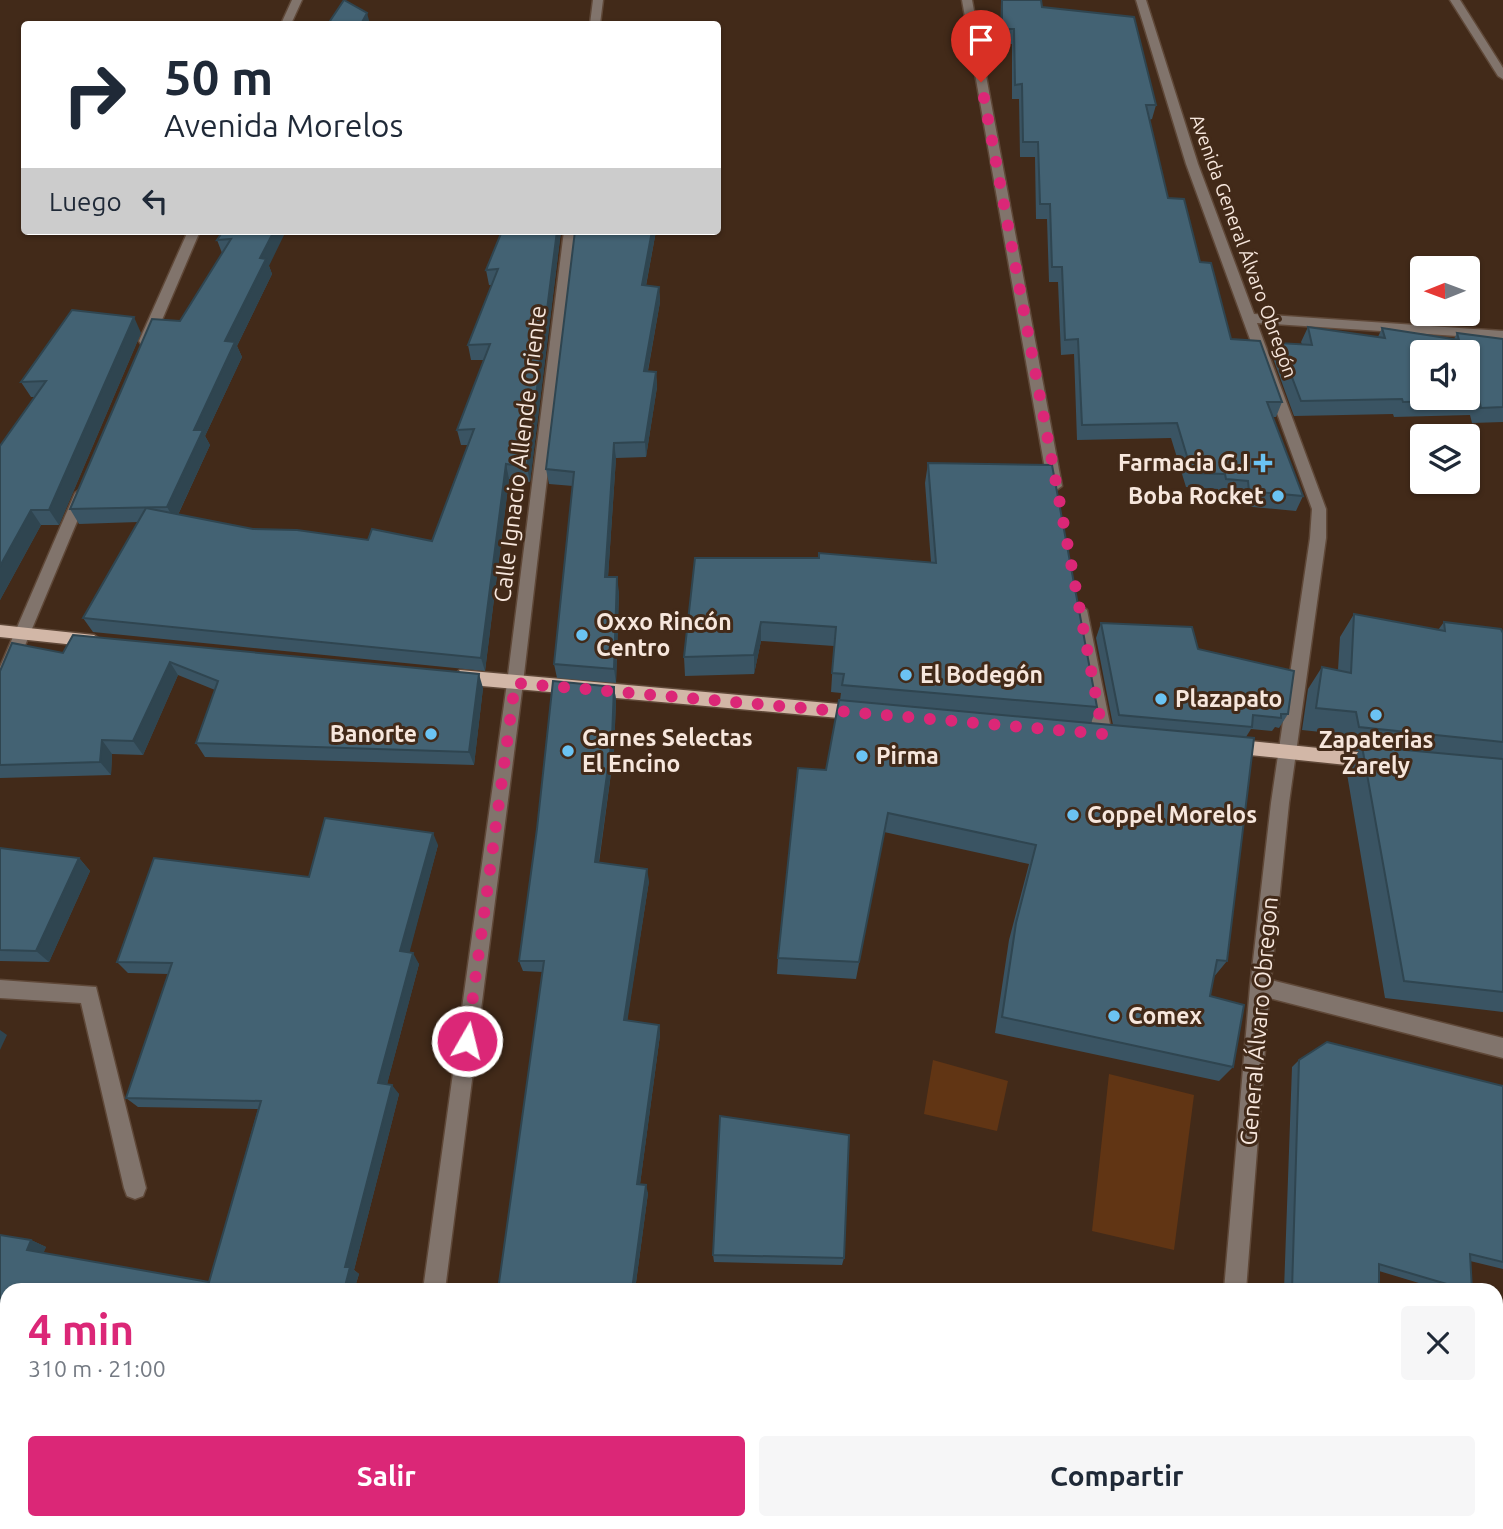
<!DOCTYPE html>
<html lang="es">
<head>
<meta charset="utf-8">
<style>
	body { margin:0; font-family:Ubuntu,sans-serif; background:#f6f6f7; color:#1f2937; height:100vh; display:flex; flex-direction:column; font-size:26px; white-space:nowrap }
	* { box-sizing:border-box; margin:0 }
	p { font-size:23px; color:#747a83 }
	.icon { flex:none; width:38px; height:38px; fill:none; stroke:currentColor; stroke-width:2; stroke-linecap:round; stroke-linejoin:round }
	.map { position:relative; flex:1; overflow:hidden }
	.sheet { position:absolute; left:0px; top:1283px; width:1503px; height:247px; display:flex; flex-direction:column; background:#fff; border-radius:21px 21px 0 0; box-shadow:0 2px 5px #0004 }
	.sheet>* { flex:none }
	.guide { position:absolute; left:21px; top:21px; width:700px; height:214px; border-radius:7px; box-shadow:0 2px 5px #0004; background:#fff; color:#1f2937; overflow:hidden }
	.needle { width:46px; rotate:269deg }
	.tools { position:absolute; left:1410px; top:256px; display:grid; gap:14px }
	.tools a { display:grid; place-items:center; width:70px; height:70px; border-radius:7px; background:#fff; box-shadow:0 2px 5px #0004; font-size:35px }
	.pin { position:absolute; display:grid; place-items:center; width:60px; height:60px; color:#fff; margin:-72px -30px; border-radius:50% 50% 50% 0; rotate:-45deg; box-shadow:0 0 7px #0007 }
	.pin .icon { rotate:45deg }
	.me { position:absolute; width:77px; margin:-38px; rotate:8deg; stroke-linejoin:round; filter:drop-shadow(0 0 5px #0008) }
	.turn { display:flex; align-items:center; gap:24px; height:147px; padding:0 28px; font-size:32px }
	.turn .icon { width:91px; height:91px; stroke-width:2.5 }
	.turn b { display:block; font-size:49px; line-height:60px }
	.then { display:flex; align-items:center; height:66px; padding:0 28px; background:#0003; gap:14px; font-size:26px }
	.round { display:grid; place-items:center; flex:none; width:74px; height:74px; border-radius:7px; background:#f6f6f7 }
	.overview { display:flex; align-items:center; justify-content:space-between; height:119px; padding:0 28px }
	h1 { font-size:42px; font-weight:600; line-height:52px; color:#db2777 }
	.primary-button { display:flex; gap:14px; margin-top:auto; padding:14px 28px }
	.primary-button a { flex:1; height:80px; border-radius:7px; background:#db2777; color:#fff; font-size:28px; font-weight:600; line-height:80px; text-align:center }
	.primary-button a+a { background:#f6f6f7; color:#1f2937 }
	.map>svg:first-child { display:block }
</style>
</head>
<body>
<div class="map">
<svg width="1503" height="1529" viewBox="0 0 1503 1529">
	<rect width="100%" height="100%" fill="#422a19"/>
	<g fill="#613514">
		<polygon points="933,1060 1008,1081 997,1131 924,1114"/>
		<polygon points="1109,1074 1194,1095 1174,1250 1092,1231"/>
	</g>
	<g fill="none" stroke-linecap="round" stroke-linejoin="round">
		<defs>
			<g id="minor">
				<polygon points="292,0 302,0 291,24 281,24"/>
				<polygon points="593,0 603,0 600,24 590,24"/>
				<polygon points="962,0 972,0 1062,486 1055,491 1048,486"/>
				<polygon points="1136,0 1146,0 1198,164 1254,314 1503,331 1503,339 1257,323 1326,509 1326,538 1289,803 1271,980 1503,1038 1503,1058 1269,998 1246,1290 1224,1290 1250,987 1271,803 1310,538 1312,509 1186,164"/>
				<polygon points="1450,0 1460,0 1503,68 1503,79 1498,76"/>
				<polygon points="188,231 200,231 153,341 146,345 141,344 139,341"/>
				<polygon points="564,231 576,231 523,683 445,1290 423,1290 507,683"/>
				<polygon points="82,488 89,493 8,686 0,693 0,667 75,493"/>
				<polygon points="1079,604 1087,610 1112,734 1109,739 1097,739 1094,734 1071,610"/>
				<polygon points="0,980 96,987 146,1188 143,1196 135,1199 127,1196 124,1188 81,1003 0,998"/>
				<polygon points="0,1457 7,1459 7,1483 0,1481"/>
				<polygon points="299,1522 359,1522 362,1529 301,1529"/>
				<polygon points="391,1522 416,1522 416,1529 390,1529"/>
				<polygon points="1203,1522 1228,1522 1228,1529 1202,1529"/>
			</g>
			<g id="major">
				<polygon points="0,625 94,635 102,641 94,647 0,637"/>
				<polygon points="460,670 861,706 867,708 869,713 867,718 861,720 460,684 452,677"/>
				<polygon points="1230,739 1376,754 1382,756 1385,761 1382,766 1376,768 1230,753 1224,751 1221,746 1224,741"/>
			</g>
		</defs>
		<use href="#minor" stroke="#5f4838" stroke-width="3"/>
		<use href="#major" stroke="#5f4838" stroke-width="3"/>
		<use href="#minor" fill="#81746c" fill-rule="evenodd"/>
		<use href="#major" fill="#d2b7a7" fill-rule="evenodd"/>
	</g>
	<g fill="#3a5463">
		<polygon points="1001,0 1041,0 1042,7 1156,105 1152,119 1149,120 1168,198 1200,262 1231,339 1282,402 1276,417 1273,417 1303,496 1296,511 1242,506 1241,495 1220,494 1218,489 1186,487 1171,438 1077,440 1074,354 1061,355 1058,282 1049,282 1047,219 1036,219 1035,157 1020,157 1019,99 1012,99 1012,44 1000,44"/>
		<polygon points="223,231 269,266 272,274 237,346 242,357 205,436 210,445 178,515 253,529 368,540 432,541 468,445 461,445 457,430 484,360 471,360 468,345 492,285 489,285 486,270 502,231 561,231 530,482 509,479 485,671 93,632 83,618 138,522 79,524 70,509 180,321 222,253 217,240"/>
		<polygon points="656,231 646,286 659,287 660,302 648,371 656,372 657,387 646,457 616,458 608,577 619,592 616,683 557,678 554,664 573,486 549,484 546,469"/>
		<polygon points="1308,327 1378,337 1382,328 1454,339 1457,333 1503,339 1503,422 1472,423 1470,415 1394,417 1393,414 1294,416 1273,358 1279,343 1302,344 1301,342"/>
		<polygon points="141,333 59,525 41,525 0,600 0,446 35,397 31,397 21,382"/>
		<polygon points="928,463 1097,707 1091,723 1113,725 1096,638 1101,623 1198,649 1288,714 1279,728 1275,727 1272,731 1251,729 1246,737 1227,961 1213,978 1210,996 1233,1067 1219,1081 995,1033 1009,940 1029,864 884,832 856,979 777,974 778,958 826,770 840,700 841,693 831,692 834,646 761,641 754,674 685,676 684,657 695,558 931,562 925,483"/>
		<polygon points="1354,614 1438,630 1444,622 1503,633 1503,1012 1385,998 1346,768 1359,751 1343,749 1340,734 1302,730 1308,689 1322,667 1338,670 1340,637"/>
		<polygon points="63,653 483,688 474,765 205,757 196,743 215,690 178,675 143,755 112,754 111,775 0,778 0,671"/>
		<polygon points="614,687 616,700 614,751 599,863 649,881 627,1020 659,1025 660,1035 640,1184 648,1193 635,1290 543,972 523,971 519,961"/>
		<polygon points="438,845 409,952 419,964 387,1084 399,1094 354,1270 359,1274 354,1290 7,1290 7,1380 0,1380 0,1235 31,1240 46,1247 43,1253 209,1282 258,1109 138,1107 126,1098 168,974 128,973 117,962 309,877"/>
		<polygon points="0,848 79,858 90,871 49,962 0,961"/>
		<polygon points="1299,1060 1503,1086 1503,1269 1470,1261 1472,1290 1442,1290 1379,1271 1379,1290 1284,1290 1292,1067"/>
		<polygon points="713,1255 844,1258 842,1265 714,1262"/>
		<polygon points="1026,1284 1063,1290 1020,1290"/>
		<polygon points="1274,1522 1464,1522 1465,1529 1273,1529"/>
	</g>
	<g fill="#2f4550">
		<polygon points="367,13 370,24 361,24"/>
		<polygon points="274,231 286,231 269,266 272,274 237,346 242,357 205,436 210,445 175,521 167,507 225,341 260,258"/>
		<polygon points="557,231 561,231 530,482 527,467"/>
		<polygon points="652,231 656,231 643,301 642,285"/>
		<polygon points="659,287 660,302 645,386 644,371"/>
		<polygon points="134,317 141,333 59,525 49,510"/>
		<polygon points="656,372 657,387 646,457 645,442"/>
		<polygon points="614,443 616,458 607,592 605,577"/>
		<polygon points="506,464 509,479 485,671 481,658"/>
		<polygon points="31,510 41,525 0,600 0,566"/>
		<polygon points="617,577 619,592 616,683 614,669"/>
		<polygon points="761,622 761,641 754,674 754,655"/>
		<polygon points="170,662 178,675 143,755 133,741"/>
		<polygon points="479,674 483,688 474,765 469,752"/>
		<polygon points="614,687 616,700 614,751 597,874 595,862"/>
		<polygon points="102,740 112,754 111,775 100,762"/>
		<polygon points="433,833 438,845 407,962 400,951"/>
		<polygon points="79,858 90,871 49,962 36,951"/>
		<polygon points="647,869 649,881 626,1030 624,1020"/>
		<polygon points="413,953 419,964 385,1092 378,1083"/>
		<polygon points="659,1025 660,1035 639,1192 637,1184"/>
		<polygon points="0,1030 7,1035 0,1050"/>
		<polygon points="392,1085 399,1094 354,1270 359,1274 354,1290 344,1290 345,1267"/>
		<polygon points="646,1185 648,1193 635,1290 632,1290"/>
		<polygon points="31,1240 46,1247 42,1257 27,1250"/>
	</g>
	<g fill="#436273" stroke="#2f4550" stroke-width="2" fill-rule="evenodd">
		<polygon points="344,0 367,13 361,24 328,24"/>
		<polygon points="1002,0 1041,0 1042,7 1134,17 1156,105 1146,105 1168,198 1184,199 1200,262 1211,263 1231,339 1260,341 1282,402 1267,402 1303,496 1249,491 1248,481 1226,479 1225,474 1192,473 1177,423 1082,425 1078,339 1065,340 1062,267 1052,267 1050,204 1040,204 1038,142 1023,142 1022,84 1015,85 1014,29 1002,29"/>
		<polygon points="223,231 274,231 260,258 266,259 225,341 235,342 194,430 203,430 167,507 70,509 152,319 180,321 231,239 217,240"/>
		<polygon points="502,231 557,231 527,467 506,464 481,658 83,618 146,508 253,529 297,530 368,540 372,529 432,541 474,429 457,430 490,344 468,345 498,269 486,270"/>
		<polygon points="575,231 652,231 642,285 659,287 644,371 656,372 645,442 614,443 605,577 617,577 614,669 554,664 574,472 546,469"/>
		<polygon points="72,310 134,317 49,510 31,510 0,566 0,446 46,381 21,382"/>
		<path d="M1308,327L1385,338L1382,328L1459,340L1457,333L1503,339V407L1481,408L1479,400L1403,402L1402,399L1301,401L1279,343L1312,345ZM1423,352H1468V397H1423Z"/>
		<polygon points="928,463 1052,465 1097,707 842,685 844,674 832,673 836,627 761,622 754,655 684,657 695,558 819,558 819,553 936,563"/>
		<polygon points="1354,614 1445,631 1444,622 1501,629 1503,633 1503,742 1359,727 1356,712 1316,708 1322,667 1351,673"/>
		<polygon points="1101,623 1192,627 1198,649 1294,671 1288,714 1281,714 1281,718 1253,715 1252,727 1119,715"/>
		<polygon points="73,635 479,674 469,752 196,743 218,681 170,662 133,741 102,740 100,762 0,765 0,671 12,643 63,653"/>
		<polygon points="553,681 614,687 612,738 595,862 647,869 624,1020 659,1025 637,1184 646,1185 632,1290 498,1290 544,961 519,961 537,829"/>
		<polygon points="839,700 1254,738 1227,961 1217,960 1210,996 1244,1005 1233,1067 1002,1017 1016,923 1036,845 888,813 859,962 778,958 798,768 826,770"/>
		<polygon points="1362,746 1503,759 1503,992 1404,981"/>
		<polygon points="325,818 433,833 400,951 413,953 378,1083 392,1085 345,1267 350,1267 344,1290 7,1290 7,1376 0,1376 0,1235 31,1240 27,1250 209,1282 261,1101 126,1098 172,963 117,962 154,858 309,877"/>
		<polygon points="0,848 79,858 36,951 0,950"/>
		<polygon points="1327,1042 1503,1086 1503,1262 1470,1254 1472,1290 1467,1290 1379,1264 1379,1290 1292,1290 1299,1060"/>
		<polygon points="720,1116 849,1135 844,1258 713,1255"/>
		<polygon points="1026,1284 1063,1290 1026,1290"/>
		<polygon points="7,1407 7,1416 4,1416"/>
		<polygon points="638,1522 1149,1522 1149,1529 637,1529"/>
		<polygon points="1282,1522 1464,1522 1465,1529 1282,1529"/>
	</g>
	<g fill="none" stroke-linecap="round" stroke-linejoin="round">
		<polyline stroke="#db2777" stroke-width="12" stroke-dasharray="0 21.6" points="467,1041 515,683 1103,734 981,82"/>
	</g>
	<g fill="#6bc3f2" stroke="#422a19" stroke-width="2.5">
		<path d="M1259.5 452.5h7v7h7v7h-7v7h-7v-7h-7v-7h7z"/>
		<circle cx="1278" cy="496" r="7"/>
		<circle cx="582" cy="635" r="7"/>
		<circle cx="906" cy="675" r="7"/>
		<circle cx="1161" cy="699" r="7"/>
		<circle cx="1376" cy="715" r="7"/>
		<circle cx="431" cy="734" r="7"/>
		<circle cx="568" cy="751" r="7"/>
		<circle cx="862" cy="756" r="7"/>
		<circle cx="1073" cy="815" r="7"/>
		<circle cx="1114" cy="1016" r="7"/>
	</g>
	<g text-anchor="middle" stroke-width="6" stroke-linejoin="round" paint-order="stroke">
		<g font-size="19" fill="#f7e7dd" stroke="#422a19">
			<text transform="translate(1244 246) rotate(70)" y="7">Avenida General Álvaro Obregón</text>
		</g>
		<g font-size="23" fill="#f7e7dd" stroke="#422a19">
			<text transform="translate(520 454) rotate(-83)" y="8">Calle Ignacio Allende Oriente</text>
			<text transform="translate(1259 1021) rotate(-85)" y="8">General Álvaro Obregon</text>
		</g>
		<g font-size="23" font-weight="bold" fill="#f7e7dd" stroke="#422a19" text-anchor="start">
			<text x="1249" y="471" text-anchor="end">Farmacia G.I</text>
			<text x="1264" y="504" text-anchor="end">Boba Rocket</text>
			<text x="596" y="630">Oxxo Rincón<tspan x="596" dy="26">Centro</tspan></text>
			<text x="920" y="683">El Bodegón</text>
			<text x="1175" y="707">Plazapato</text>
			<text x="417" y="742" text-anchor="end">Banorte</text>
			<text x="582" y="746">Carnes Selectas<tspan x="582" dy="26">El Encino</tspan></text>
			<text x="1376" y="748" text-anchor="middle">Zapaterias<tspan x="1376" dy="26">Zarely</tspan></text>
			<text x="876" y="764">Pirma</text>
			<text x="1087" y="823">Coppel Morelos</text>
			<text x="1128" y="1024">Comex</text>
		</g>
	</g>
</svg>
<div class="tools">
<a><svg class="needle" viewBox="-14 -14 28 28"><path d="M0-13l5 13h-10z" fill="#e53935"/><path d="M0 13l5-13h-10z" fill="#747a83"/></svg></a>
<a><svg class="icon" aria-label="sound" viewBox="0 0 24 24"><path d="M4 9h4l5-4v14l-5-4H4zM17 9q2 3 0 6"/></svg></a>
<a><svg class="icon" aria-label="layers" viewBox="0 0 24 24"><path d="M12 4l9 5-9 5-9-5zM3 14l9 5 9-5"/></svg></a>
</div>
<div class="pin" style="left:981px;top:82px;background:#d93025"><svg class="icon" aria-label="arrive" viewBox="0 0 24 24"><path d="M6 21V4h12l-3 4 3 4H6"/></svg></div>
<svg class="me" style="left:467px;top:1041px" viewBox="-20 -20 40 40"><circle r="17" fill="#db2777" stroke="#fff" stroke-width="3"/><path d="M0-11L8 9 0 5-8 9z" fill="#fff"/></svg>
<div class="guide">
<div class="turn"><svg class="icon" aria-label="right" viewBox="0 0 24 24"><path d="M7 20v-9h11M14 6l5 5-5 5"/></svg><div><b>50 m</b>Avenida Morelos</div></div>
<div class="then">Luego<svg class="icon" aria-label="left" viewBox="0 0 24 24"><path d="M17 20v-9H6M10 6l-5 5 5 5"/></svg></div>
</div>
<section class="sheet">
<div class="overview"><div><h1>4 min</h1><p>310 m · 21:00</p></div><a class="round"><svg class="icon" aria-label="close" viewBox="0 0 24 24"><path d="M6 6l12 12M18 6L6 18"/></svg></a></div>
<div class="primary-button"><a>Salir</a><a>Compartir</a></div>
</section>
</div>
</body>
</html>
